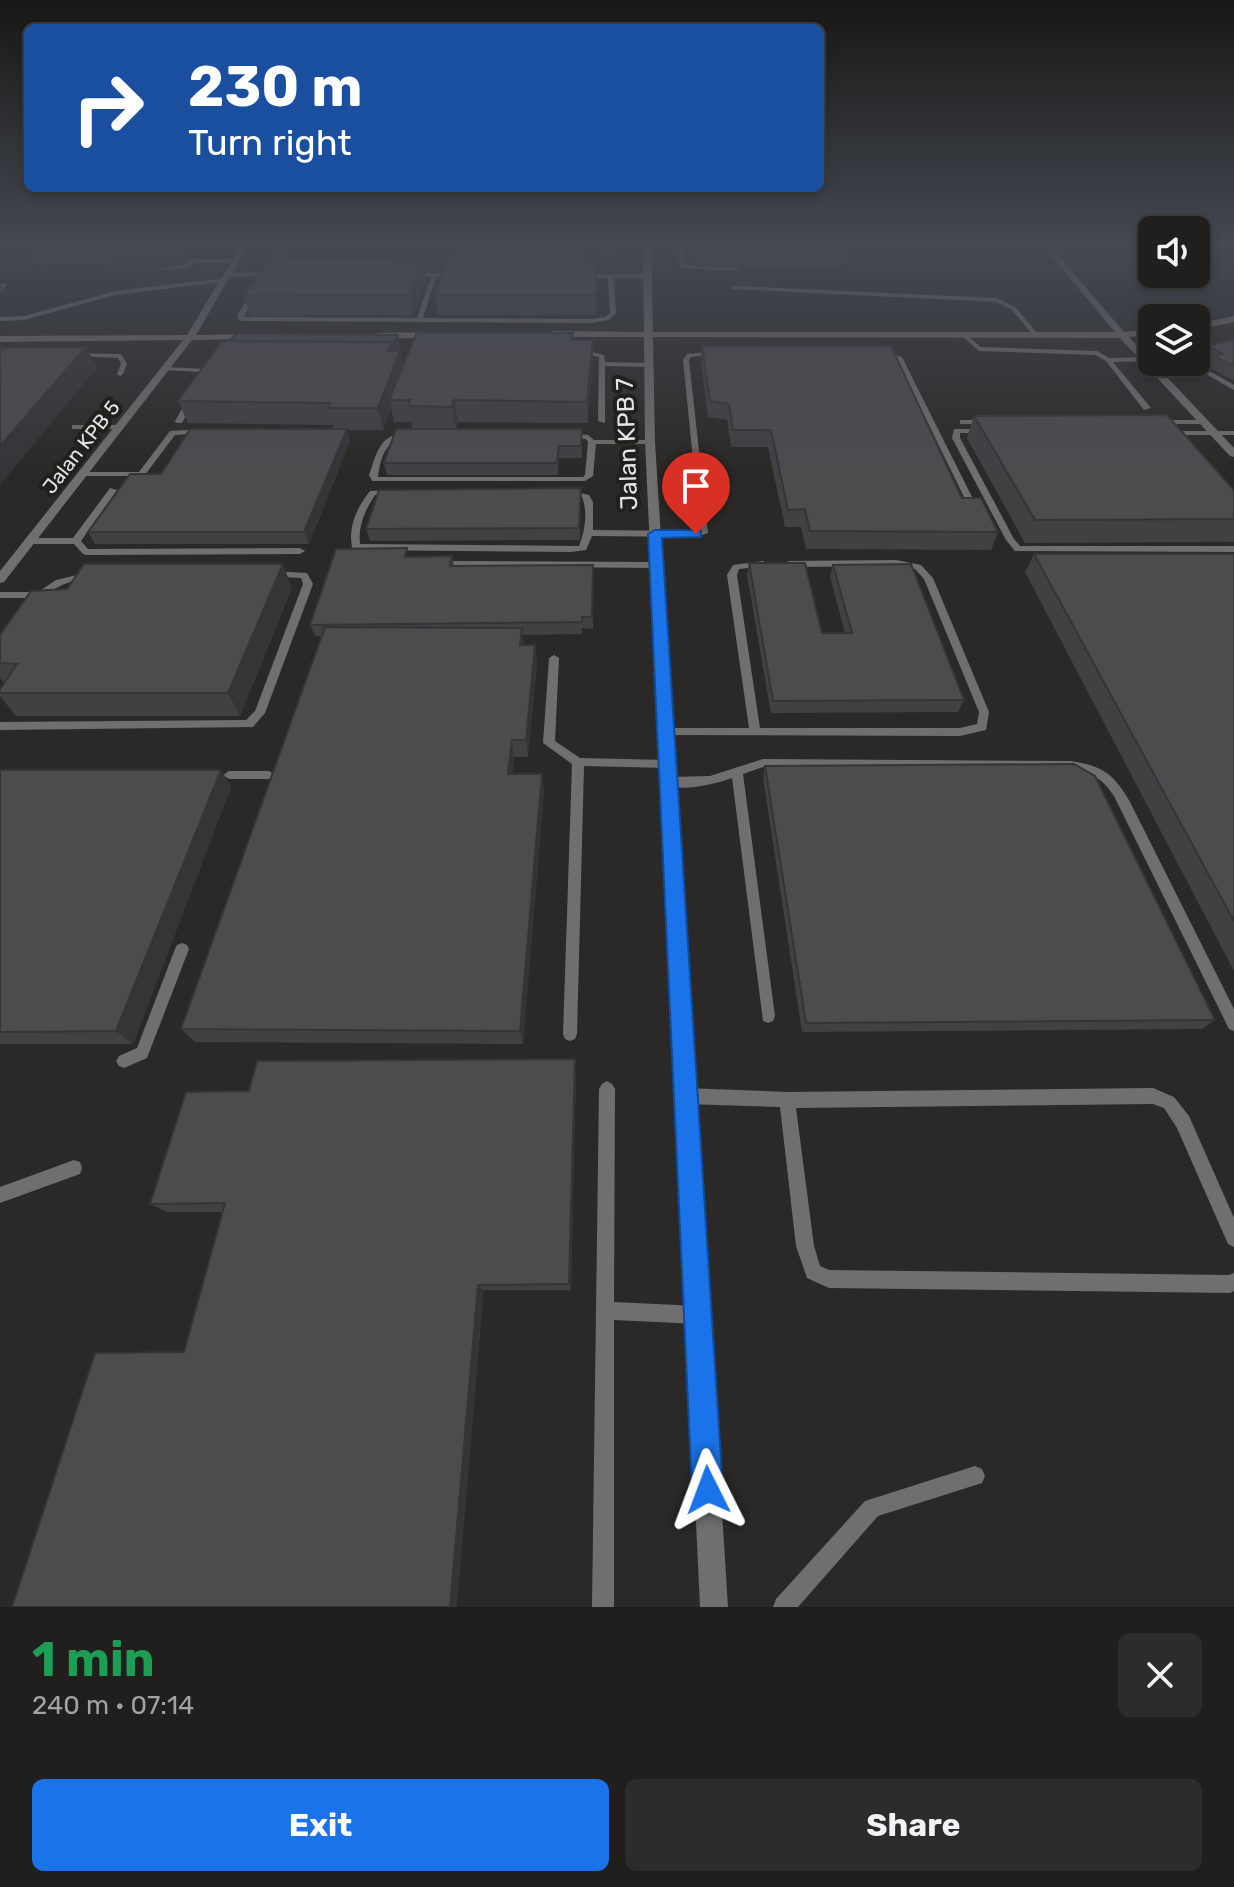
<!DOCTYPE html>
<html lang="en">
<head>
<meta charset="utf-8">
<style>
	body { margin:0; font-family:Rubik,sans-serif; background:#2d2c2a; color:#f1f3f6; height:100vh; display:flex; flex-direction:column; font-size:30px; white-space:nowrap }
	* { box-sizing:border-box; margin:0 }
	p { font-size:26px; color:#a2a2a4 }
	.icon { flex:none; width:44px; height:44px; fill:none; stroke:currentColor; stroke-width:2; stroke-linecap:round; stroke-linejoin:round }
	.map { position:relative; height:1607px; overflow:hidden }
	.details { display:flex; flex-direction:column; background:#201f1d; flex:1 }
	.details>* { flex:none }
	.banner { position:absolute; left:24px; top:24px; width:800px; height:168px; border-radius:12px; box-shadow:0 4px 12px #0003,0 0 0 2px #3d3d3b; background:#1a4fa0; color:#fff; overflow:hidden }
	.buttons { position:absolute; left:1138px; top:216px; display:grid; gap:16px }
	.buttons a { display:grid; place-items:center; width:72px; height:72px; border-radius:12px; background:#201f1d; box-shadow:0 4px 12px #0003,0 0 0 2px #3d3d3b; font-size:40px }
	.pin { position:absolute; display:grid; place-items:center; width:68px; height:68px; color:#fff; margin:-82px -34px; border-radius:50% 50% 50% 0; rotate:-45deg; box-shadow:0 0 8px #0007 }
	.pin .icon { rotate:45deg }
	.me { position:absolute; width:88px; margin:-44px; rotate:357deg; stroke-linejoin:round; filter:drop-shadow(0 0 6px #0008) }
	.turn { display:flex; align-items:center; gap:28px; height:168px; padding:0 32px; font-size:36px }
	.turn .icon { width:104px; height:104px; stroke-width:2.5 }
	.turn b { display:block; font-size:56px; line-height:68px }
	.round { display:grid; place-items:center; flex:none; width:84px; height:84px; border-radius:12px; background:#2d2c2a }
	.head { display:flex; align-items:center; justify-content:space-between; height:136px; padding:0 32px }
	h1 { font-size:48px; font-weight:700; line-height:60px; color:#1e9e55 }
	.primary-button { display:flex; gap:16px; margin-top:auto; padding:16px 32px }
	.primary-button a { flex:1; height:92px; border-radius:12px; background:#1a73e8; color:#fff; font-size:32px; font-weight:700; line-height:92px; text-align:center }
	.primary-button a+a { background:#2d2c2a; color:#f1f3f6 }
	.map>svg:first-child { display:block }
</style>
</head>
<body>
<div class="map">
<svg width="1234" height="1607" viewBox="0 0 1234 1607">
	<rect width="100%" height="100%" fill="#2a2927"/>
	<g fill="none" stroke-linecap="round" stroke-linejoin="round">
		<g fill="#706f6e" fill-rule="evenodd">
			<polygon points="282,247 287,247 276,265 272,265"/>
			<polygon points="606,247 612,247 611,253 607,253"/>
			<polygon points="677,247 683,247 685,265 736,267 739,269 736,271 680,268"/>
			<polygon points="194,259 236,259 239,261 236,263 195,263 184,269 163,270 160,268 183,265"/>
			<polygon points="273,272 275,275 228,277 225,275 228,273"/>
			<polygon points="411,273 457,274 460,276 457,278 436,277 423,318 591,319 605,317 610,313 608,278 583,278 581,275 647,274 650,276 647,278 614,278 616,313 609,320 591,323 241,321 238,319 238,314 255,288 258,290 244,317 417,318 431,277 409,276"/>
			<polygon points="226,278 228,281 115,295 24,320 0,321 0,317 24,316 115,291"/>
			<polygon points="2,283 7,284 0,293"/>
			<polygon points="734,286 997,298 1015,307 1039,335 1034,336 1011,309 996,302 732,289"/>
			<polygon points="964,333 981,347 1097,351 1109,358 1152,357 1152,361 1113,362 1151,408 1144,410 1106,361 1095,355 979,351 962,336 962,334"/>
			<polygon points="1234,339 1234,343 1196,352 1196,348"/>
			<polygon points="579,349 604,355 605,362 647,363 650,365 647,367 605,366 605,423 598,421 599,357 577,352 577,350"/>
			<path d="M715,351L718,353L717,354L691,357L689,360L708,533L696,537L592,536L586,550L571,552L356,550L352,547C348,527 357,507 370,491L392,490L396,492L395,494L375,495C365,510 358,526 360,544L579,546C585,531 588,512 582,497L564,494V490H567L589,495L593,502V530L695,531L700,530L683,360L687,354Z"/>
			<polygon points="881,351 902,357 973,499 972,501 965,499 896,358 879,354 878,353"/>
			<polygon points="75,353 120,354 122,355 127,364 123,374 120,376 117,374 121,364 118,358 73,356 73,354"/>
			<polygon points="1185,362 1193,362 1234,385 1234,390"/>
			<polygon points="167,367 205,369 207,381 201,382 200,372 165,370 164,369"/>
			<polygon points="188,398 195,400 182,423 176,423 175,421"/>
			<polygon points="960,420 988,420 992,422 988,424 960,424"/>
			<polygon points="1156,420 1204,420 1208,422 1204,424 1159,424 1155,422"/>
			<polygon points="72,425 119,425 123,427 119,429 72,429"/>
			<polygon points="202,429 206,431 205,433 175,435 144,476 82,476 78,474 82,472 139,472 170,431"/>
			<polygon points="954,429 984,429 988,431 984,433 960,433 960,438 1014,539 1020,546 1234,546 1234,552 1015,551 1006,540 952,438"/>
			<rect x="1164" y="431" width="70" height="4"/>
			<path d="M407,432L411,434L410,436C386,439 381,455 378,477H583L585,475L588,442L586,439L567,437V433L588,435L594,440H650L654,442L650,444H596L593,476L585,481H372L369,475C377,452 379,435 407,432Z"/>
			<polygon points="110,488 117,490 81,541 88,549 300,548 305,551 300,554 86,555 83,554 74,544 30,544 26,541 30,538 73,538"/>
			<polygon points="896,560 921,565 933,578 989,712 986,730 960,736 662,735 660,732 662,729 666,728 749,728 727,575 733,565 763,561 768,564 766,566 739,569 737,575 760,728 960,728 977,724 979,712 924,579 915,569 896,566 789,567 784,564 789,561"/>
			<polygon points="441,561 657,562 662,565 657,568 438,566 438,562"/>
			<polygon points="271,571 307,573 313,584 265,713 253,727 0,730 0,722 246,720 255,711 303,584 301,578 268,576 268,572"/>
			<path d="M89,572L94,575L92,577C70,581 54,585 39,603H33L31,601L33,598H0V592H38L56,580Z"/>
			<polygon points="554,655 559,658 555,741 580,758 668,760 674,764 668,768 584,766 577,1034 575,1039 570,1041 565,1039 563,1034 572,764 543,743 549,658"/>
			<path d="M763,759L1071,761C1103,766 1114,774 1130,802L1234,1009V1031L1229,1029L1114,796C1103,779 1092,773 1071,769L763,767L743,774L775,1016L773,1021L768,1023L763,1021L732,778C716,784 676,794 663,782L669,777L710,776Z"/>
			<polygon points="229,771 269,771 275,775 269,779 229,779 223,775"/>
			<polygon points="182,943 187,945 189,949 147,1058 124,1068 119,1066 116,1061 119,1056 137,1048 175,949 177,945"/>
			<polygon points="607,1081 612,1084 615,1089 614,1302 698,1306 704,1309 707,1315 704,1321 698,1324 614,1320 614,1607 592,1607 599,1089 602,1084"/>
			<polygon points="686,1088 787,1092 1153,1088 1174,1097 1189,1116 1234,1218 1234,1247 1228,1244 1177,1128 1164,1108 1153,1104 796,1108 814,1246 820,1266 829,1270 1229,1275 1234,1273 1234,1291 1230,1293 829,1288 807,1278 796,1246 780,1107 686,1104 681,1101 678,1096 681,1091"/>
			<polygon points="74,1160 80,1162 82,1168 80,1174 0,1203 0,1187"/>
			<polygon points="975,1466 982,1469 985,1476 982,1483 878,1516 798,1607 773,1607 776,1599 865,1501"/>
		</g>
		<g fill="#706f6e" fill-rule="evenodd">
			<polygon points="240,247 247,247 196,335 255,334 258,335 258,339 192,340 4,582 0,583 0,571 183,340 0,342 0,336 187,335"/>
			<polygon points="643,247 651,247 653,332 1115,332 1044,247 1051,247 1124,332 1152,329 1152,335 1129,337 1234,448 1234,457 1230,456 1120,338 653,337 655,442 728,1607 700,1607 645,442 644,337 554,337 550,334 554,331 644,332"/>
			<polygon points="1234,316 1234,322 1196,330 1196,324"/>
			<polygon points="435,332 439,335 438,337 378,339 374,336 378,333"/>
		</g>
	</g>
	<g fill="#414043">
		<polygon points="189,247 176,263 34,265 29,255"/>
		<polygon points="458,247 587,247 585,261 597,261 596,315 438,315 435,295 454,261 454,258"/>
		<polygon points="692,247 847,247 850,254 848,264 840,268 695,267"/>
		<polygon points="426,278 413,315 250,316 244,296"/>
		<polygon points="573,333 573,340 593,361 588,423 458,422 456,429 412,428 411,422 394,422 391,408 383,430 347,430 350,441 309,544 95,544 88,532 161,474 334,429 333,425 188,423 178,401 401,350 400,352 403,366"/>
		<polygon points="1234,340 1234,380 1208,367 1211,362 1200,356 1206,346"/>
		<polygon points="702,346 962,498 998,532 991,550 806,549 801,527 785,527 768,447 731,447 727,420 708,417 701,362"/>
		<polygon points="974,416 1234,490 1234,542 1025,543 967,438"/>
		<polygon points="582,429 582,458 559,458 558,475 387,475 384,463"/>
		<polygon points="581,488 580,540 370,541 366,529"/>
		<polygon points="1034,554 1234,554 1234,971 1025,572"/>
		<polygon points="452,556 454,565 593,576 593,629 582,628 582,634 522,635 524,645 535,645 537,663 528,757 514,757 512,774 542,774 544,791 523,1044 195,1042 181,1029 321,636 315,636 310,625 409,557"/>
		<polygon points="749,563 822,633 845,633 830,577 833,565 964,700 958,712 771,713 747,575"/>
		<polygon points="292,588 240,716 16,716 0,696 0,689 4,683 0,678 0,635"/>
		<polygon points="765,766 1215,1020 1202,1029 802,1032 763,778"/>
		<polygon points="0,770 221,770 231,787 133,1044 0,1044"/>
		<polygon points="576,1071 571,1290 484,1290 184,1352 222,1212 167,1212 150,1204 249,1091"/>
	</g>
	<g fill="#353437">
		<polygon points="177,247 189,247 176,263 173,253"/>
		<polygon points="850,254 848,264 840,268 842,258"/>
		<polygon points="422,259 426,278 413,315 409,295"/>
		<polygon points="597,261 598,281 596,315 596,295"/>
		<polygon points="398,335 404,372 389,400 391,408 383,430 378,408 388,351"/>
		<polygon points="593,340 593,361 588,423 587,402"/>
		<polygon points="86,347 97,368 0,485 0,446"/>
		<polygon points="454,400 458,422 456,429 452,407"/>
		<polygon points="347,429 350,441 309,544 304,532"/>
		<polygon points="283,564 292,588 240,716 228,693"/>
		<polygon points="522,628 524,645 520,645"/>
		<polygon points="535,645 537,663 528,757 526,740"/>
		<polygon points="512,740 514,757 511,791 508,774"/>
		<polygon points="221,770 231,787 133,1044 116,1031"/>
		<polygon points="542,774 544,791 523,1044 520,1031"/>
		<polygon points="575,1059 576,1071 571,1290 569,1284"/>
		<polygon points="478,1285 484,1290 457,1607 450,1607"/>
	</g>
	<g fill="#4c4b4e" stroke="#353437" stroke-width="2">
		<polygon points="38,247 177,247 173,253 29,255"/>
		<polygon points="458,247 586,247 584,258 454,258"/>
		<polygon points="694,247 847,247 850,254 842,258 695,257"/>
		<polygon points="422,259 409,295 244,296 269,260"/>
		<polygon points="447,261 597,261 596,295 435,295"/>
		<polygon points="417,332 573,333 572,340 593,340 587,402 454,400 452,407 408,406 410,400 389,400"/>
		<polygon points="236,334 398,335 393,345 393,342 230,341"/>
		<polygon points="1234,340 1234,366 1214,356 1223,354 1206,346"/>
		<polygon points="222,341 393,342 388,351 400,351 378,408 328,408 330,403 178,401"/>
		<polygon points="702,346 891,346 962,498 981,498 998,532 810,531 805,509 788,510 771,430 733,430 729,404 710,401"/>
		<polygon points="86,347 0,446 0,348"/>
		<polygon points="1167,415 1234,490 1234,519 1035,520 974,416"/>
		<polygon points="190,429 347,429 304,532 88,532 130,474 161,474"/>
		<polygon points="396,429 582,429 581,446 559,446 557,463 384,463"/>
		<polygon points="581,488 579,528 366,529 379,490"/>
		<polygon points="407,548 405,557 452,556 450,566 593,565 592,617 582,617 582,622 310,625 336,549"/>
		<polygon points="1034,554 1234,554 1234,921"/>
		<polygon points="749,563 805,563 822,633 852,633 833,565 911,564 964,700 773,701"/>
		<polygon points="84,564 283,564 228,693 0,693 0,689 17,664 0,663 0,635 31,591 67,589"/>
		<polygon points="325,627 522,628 520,645 535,645 526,740 512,740 508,774 542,774 520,1031 181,1029"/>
		<polygon points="1074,764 1095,776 1215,1020 806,1023 765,766"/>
		<polygon points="0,770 221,770 116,1031 0,1032"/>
		<polygon points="575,1059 569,1284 478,1285 450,1607 12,1607 95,1353 184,1352 225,1203 150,1204 186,1092 249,1091 257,1061"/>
	</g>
	<linearGradient id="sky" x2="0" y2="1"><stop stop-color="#171715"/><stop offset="0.52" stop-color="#444952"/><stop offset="1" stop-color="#444952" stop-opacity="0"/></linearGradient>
	<rect width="1234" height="472" fill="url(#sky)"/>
	<polygon fill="#1a73e8" stroke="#114b97" stroke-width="2" points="696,530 701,531 701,537 662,538 723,1490 718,1501 708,1505 697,1501 692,1490 648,534 655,530"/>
	<g text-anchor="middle" stroke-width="8" stroke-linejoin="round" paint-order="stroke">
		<g font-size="20" fill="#e6e5e4" stroke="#20201d">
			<text transform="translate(81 447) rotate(-52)" y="7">Jalan KPB 5</text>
		</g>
		<g font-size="24" fill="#e6e5e4" stroke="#20201d">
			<text transform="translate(627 444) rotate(-92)" y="8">Jalan KPB 7</text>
		</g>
	</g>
</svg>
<div class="buttons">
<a><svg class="icon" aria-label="sound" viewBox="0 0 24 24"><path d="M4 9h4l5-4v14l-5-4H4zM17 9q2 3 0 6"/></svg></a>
<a><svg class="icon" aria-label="layers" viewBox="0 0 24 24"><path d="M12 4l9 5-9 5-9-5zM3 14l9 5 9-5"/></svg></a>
</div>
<div class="pin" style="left:696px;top:534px;background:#d93025"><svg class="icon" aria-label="arrive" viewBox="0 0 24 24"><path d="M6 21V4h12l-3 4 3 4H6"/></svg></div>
<svg class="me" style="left:708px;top:1490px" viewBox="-20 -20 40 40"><path d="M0-17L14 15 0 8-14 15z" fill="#1a73e8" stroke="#fff" stroke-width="4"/></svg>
<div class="banner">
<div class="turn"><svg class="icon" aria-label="right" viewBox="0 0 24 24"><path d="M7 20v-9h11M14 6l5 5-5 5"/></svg><div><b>230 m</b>Turn right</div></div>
</div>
</div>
<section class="details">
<div class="head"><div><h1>1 min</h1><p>240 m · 07:14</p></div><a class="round"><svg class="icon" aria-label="close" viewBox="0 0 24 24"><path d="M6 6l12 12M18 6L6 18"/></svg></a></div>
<div class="primary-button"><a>Exit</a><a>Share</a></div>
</section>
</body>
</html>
